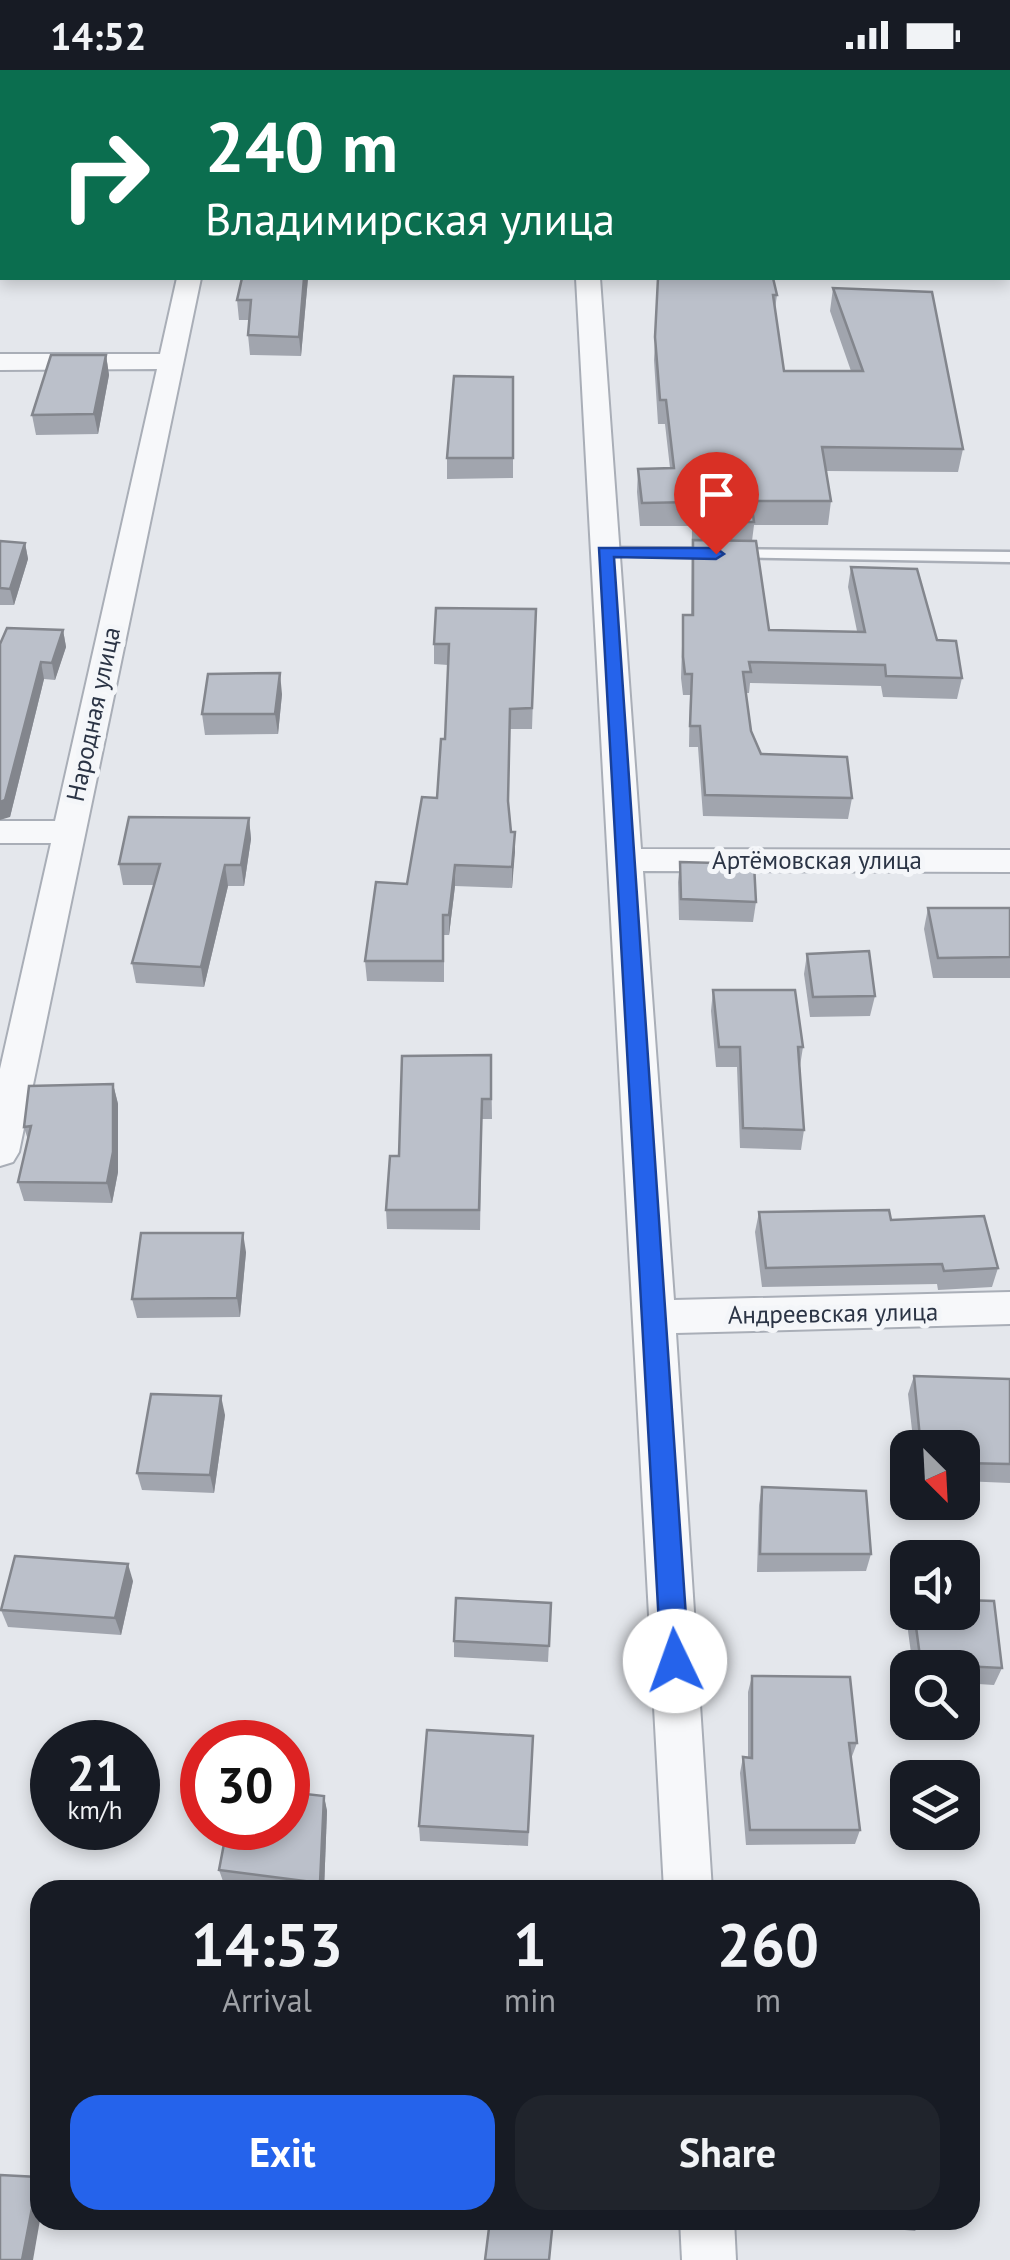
<!DOCTYPE html>
<html lang="en">
<head>
<meta charset="utf-8">
<style>
	body { margin:0; font-family:"PT Sans",sans-serif; background:#20242c; color:#f1f3f6; height:100vh; display:flex; flex-direction:column; font-size:38px; white-space:nowrap }
	* { box-sizing:border-box; margin:0 }
	p { font-size:32px; color:#9ea1a6 }
	.icon { flex:none; width:55px; height:55px; fill:none; stroke:currentColor; stroke-width:2; stroke-linecap:round; stroke-linejoin:round }
	.map { position:relative; flex:1; overflow:hidden }
	.side { position:absolute; left:30px; top:1810px; width:950px; height:350px; display:flex; flex-direction:column; background:#171b24; border-radius:30px; box-shadow:0 5px 15px #0003 }
	.side>* { flex:none }
	.top-card { position:absolute; left:0px; top:0px; width:1010px; height:210px; box-shadow:0 5px 15px #0003; background:#0b6e4f; color:#fff; overflow:hidden }
	.needle { width:65px; rotate:156deg }
	.fabs { position:absolute; left:890px; top:1360px; display:grid; gap:20px }
	.fabs a { display:grid; place-items:center; width:90px; height:90px; border-radius:20px; background:#171b24; box-shadow:0 5px 15px #0003; font-size:50px }
	.speed { position:absolute; left:30px; top:1650px; display:flex; gap:20px; font-size:50px; font-weight:700; text-align:center }
	.speed>* { display:grid; place-content:center; width:130px; height:130px; border-radius:50%; background:#171b24; box-shadow:0 5px 15px #0003; line-height:1 }
	.speed small { font-size:25px; font-weight:400 }
	.speed .limit { border:15px solid #d22; background:#fff; color:#111 }
	.pin { position:absolute; display:grid; place-items:center; width:85px; height:85px; color:#fff; margin:-102px -42px; border-radius:50% 50% 50% 0; rotate:-45deg; box-shadow:0 0 10px #0007 }
	.pin .icon { rotate:45deg }
	.me { position:absolute; width:110px; margin:-55px; rotate:357deg; stroke-linejoin:round; filter:drop-shadow(0 0 8px #0008) }
	.turn { display:flex; align-items:center; gap:35px; height:210px; padding:0 40px; font-size:45px }
	.turn .icon { width:130px; height:130px; stroke-width:2.5 }
	.turn b { display:block; font-size:70px; line-height:85px }
	.eta { display:flex; justify-content:space-evenly; align-items:center; height:170px; text-align:center }
	.eta b { font-size:60px; font-weight:700; line-height:70px }
	.primary-button { display:flex; gap:20px; margin-top:auto; padding:20px 40px }
	.primary-button a { flex:1; height:115px; border-radius:30px; background:#2563eb; color:#fff; font-size:40px; font-weight:700; line-height:115px; text-align:center }
	.primary-button a+a { background:#20242c; color:#f1f3f6 }
	.status { display:flex; justify-content:space-between; align-items:center; height:70px; padding:0 50px; background:#171b24; direction:ltr }
	.status svg { height:28px; fill:currentColor }
	.map>svg:first-child { display:block }
</style>
</head>
<body>
<div class="status"><b>14:52</b><svg viewBox="0 0 49 12"><path d="M0 12V9h3v3zM5 12V6h3v6zM10 12V3h3v9zM15 12V0h3v12zM26 1h20v11H26zM47 4h2v5h-2z"/></svg></div>
<div class="map">
<svg width="1010" height="2190" viewBox="0 0 1010 2190">
	<rect width="100%" height="100%" fill="#e4e7ec"/>
	<g fill="none" stroke-linecap="round" stroke-linejoin="round">
		<defs>
			<g id="service">
				<polygon points="970,0 982,0 982,2 971,2"/>
				<polygon points="1008,102 1010,103 1010,118 1008,117"/>
				<polygon points="605,478 1010,482 1010,492 600,485 600,479"/>
			</g>
			<g id="minor">
				<rect x="221" y="0" width="20" height="2"/>
				<rect x="574" y="0" width="20" height="2"/>
				<polygon points="1010,67 1010,81 1008,81 1008,68"/>
				<polygon points="177,208 201,208 19,1082 13,1092 0,1096 0,999 51,773 0,773 0,751 55,751 157,299 0,300 0,284 160,284"/>
				<polygon points="576,208 600,208 641,779 1010,780 1010,802 643,801 674,1230 1010,1222 1010,1254 676,1263 712,1820 664,1820"/>
				<polygon points="680,2150 734,2150 736,2190 682,2190"/>
			</g>
		</defs>
		<use href="#service" stroke="#a9aeb7" stroke-width="5"/>
		<use href="#minor" stroke="#a9aeb7" stroke-width="4"/>
		<use href="#service" fill="#f7f8fa" fill-rule="evenodd"/>
		<use href="#minor" fill="#f7f8fa" fill-rule="evenodd"/>
	</g>
	<g fill="#a1a5ae">
		<rect x="271" y="0" width="51" height="2"/>
		<rect x="458" y="0" width="59" height="2"/>
		<polygon points="642,0 890,0 891,2 642,2"/>
		<polygon points="308,208 301,286 250,285 248,265 249,250 239,250 237,230"/>
		<polygon points="445,208 508,208 508,210 446,209"/>
		<polygon points="658,208 777,225 775,239 784,301 851,301 830,241 833,218 963,379 958,402 826,401 831,431 828,455 754,455 752,471 769,560 857,561 848,517 851,497 937,570 962,608 957,629 883,627 881,616 750,613 749,623 746,623 751,661 761,684 852,728 848,749 703,746 698,677 689,677 690,625 683,625 681,608 683,545 691,545 692,456 640,456 637,422 638,399 670,398 665,354 658,354 654,290"/>
		<polygon points="106,285 109,305 98,364 36,365 32,345"/>
		<polygon points="513,307 513,408 447,409 447,388"/>
		<polygon points="0,471 25,473 28,489 14,535 0,535"/>
		<polygon points="536,539 532,659 510,659 508,736 511,762 515,762 512,818 455,816 449,865 444,865 444,912 367,911 365,891 407,814 437,728 445,669 448,595 434,594 434,574"/>
		<polygon points="63,560 66,577 55,610 44,609 10,747 0,574"/>
		<polygon points="282,624 278,664 205,665 202,644"/>
		<polygon points="249,748 251,769 244,816 228,816 204,917 136,913 132,893 154,815 123,815 119,794"/>
		<polygon points="680,792 756,832 753,852 679,850 678,812"/>
		<polygon points="928,838 1010,838 1010,908 933,908 924,859"/>
		<polygon points="807,884 875,926 870,946 810,947 804,904"/>
		<polygon points="713,920 803,977 800,996 804,1060 801,1080 740,1078 737,997 716,997 711,941"/>
		<polygon points="491,985 492,1049 482,1049 480,1160 387,1159 386,1140 399,1086"/>
		<polygon points="113,1014 118,1034 118,1102 112,1133 24,1131 18,1112 28,1070 24,1057"/>
		<polygon points="759,1142 891,1150 998,1198 992,1217 938,1220 937,1214 762,1217 755,1162"/>
		<polygon points="246,1182 240,1247 137,1248 132,1229"/>
		<polygon points="914,1306 1010,1309 1010,1413 962,1411 962,1378 914,1378 908,1324"/>
		<polygon points="225,1345 214,1423 142,1420 137,1403"/>
		<polygon points="762,1417 871,1484 866,1501 757,1502 759,1435"/>
		<polygon points="133,1511 121,1565 8,1557 1,1540"/>
		<polygon points="551,1533 548,1592 454,1587 454,1571"/>
		<polygon points="908,1542 962,1542 1002,1598 994,1615 962,1613 962,1598 913,1598 906,1546"/>
		<polygon points="752,1606 857,1673 851,1689 860,1760 855,1774 746,1775 740,1703 743,1687 748,1688 748,1622"/>
		<polygon points="533,1666 528,1776 420,1771 419,1756"/>
		<polygon points="324,1726 327,1741 324,1820 270,1820 224,1814 219,1800"/>
		<polygon points="802,2150 922,2150 923,2151 915,2161"/>
	</g>
	<g fill="#83868d">
		<polygon points="304,208 308,208 301,286 299,267"/>
		<polygon points="106,285 109,305 98,364 94,344"/>
		<polygon points="25,473 28,489 14,535 10,519"/>
		<polygon points="63,560 66,577 55,610 52,593"/>
		<polygon points="41,592 44,609 10,747 0,750 0,732"/>
		<polygon points="280,603 282,624 278,664 275,644"/>
		<polygon points="249,748 251,769 244,816 241,795"/>
		<polygon points="515,762 515,782 512,818 512,797"/>
		<polygon points="225,795 228,816 204,917 201,897"/>
		<polygon points="455,795 455,816 449,865 449,845"/>
		<polygon points="113,1014 118,1034 118,1102 112,1133 107,1113"/>
		<polygon points="243,1163 246,1182 240,1247 237,1228"/>
		<polygon points="221,1326 225,1345 214,1423 210,1405"/>
		<polygon points="128,1494 133,1511 121,1565 115,1548"/>
		<polygon points="324,1726 327,1741 324,1820 322,1820 320,1813"/>
		<polygon points="38,2107 40,2109 40,2150 33,2190 22,2190"/>
	</g>
	<g fill="#bbc0ca" stroke="#83868d" stroke-width="2.5">
		<polygon points="754,0 890,0 891,2 755,2"/>
		<polygon points="242,208 304,208 299,267 248,265 251,230 237,230"/>
		<polygon points="658,208 773,208 777,225 773,225 784,301 863,301 833,218 932,222 963,379 822,377 831,431 751,431 754,452 694,452 694,432 642,433 638,399 674,398 666,330 660,330 655,267"/>
		<polygon points="51,285 106,285 94,344 32,345"/>
		<polygon points="454,306 513,307 513,388 447,388"/>
		<polygon points="693,470 756,471 769,560 865,562 851,497 917,499 937,570 956,571 962,608 886,606 885,595 749,592 751,602 743,602 751,661 761,684 847,687 852,728 705,725 700,656 690,656 692,604 685,604 683,587 683,545 693,545"/>
		<polygon points="0,471 25,473 10,519 0,518"/>
		<polygon points="436,538 536,539 532,638 510,639 508,731 511,762 515,762 512,797 455,795 449,845 443,845 443,891 365,891 376,812 407,814 422,727 437,728 441,669 445,669 449,574 434,574"/>
		<polygon points="7,558 63,560 52,593 41,592 5,730 0,732 0,574"/>
		<polygon points="280,603 275,644 202,644 208,604"/>
		<polygon points="129,747 249,748 241,795 225,795 201,897 132,893 160,794 119,794"/>
		<polygon points="680,792 754,794 756,832 681,829"/>
		<polygon points="928,838 1010,838 1010,887 938,888"/>
		<polygon points="869,881 875,926 813,927 807,884"/>
		<polygon points="713,920 795,920 803,977 798,977 804,1060 743,1058 740,977 719,977"/>
		<polygon points="491,985 491,1029 482,1029 479,1140 386,1140 390,1086 399,1086 402,986"/>
		<polygon points="113,1014 113,1082 107,1113 18,1112 31,1056 24,1057 29,1016"/>
		<polygon points="889,1140 891,1150 984,1146 998,1198 944,1201 942,1194 766,1198 759,1142"/>
		<polygon points="141,1163 243,1163 237,1228 132,1229"/>
		<polygon points="914,1306 1010,1309 1010,1394 962,1393 962,1378 921,1378"/>
		<polygon points="151,1324 221,1326 210,1405 137,1403"/>
		<polygon points="762,1417 866,1421 871,1484 760,1484"/>
		<polygon points="15,1486 128,1494 115,1548 1,1540"/>
		<polygon points="456,1528 551,1533 549,1576 454,1571"/>
		<polygon points="962,1530 994,1531 1002,1598 921,1594 914,1542 962,1542"/>
		<polygon points="752,1606 850,1607 857,1673 849,1673 860,1760 750,1760 743,1687 752,1688"/>
		<polygon points="427,1660 533,1666 528,1762 419,1756"/>
		<polygon points="288,1722 324,1726 320,1813 219,1800 227,1758 288,1758"/>
		<polygon points="0,2105 38,2107 22,2190 0,2190"/>
		<polygon points="490,2150 553,2150 549,2190 485,2190"/>
	</g>
	<polygon fill="#2563eb" stroke="#184099" stroke-width="2.5" points="599,478 716,478 724,484 716,489 614,487 689,1591 685,1600 675,1604 665,1600 661,1591"/>
	<g text-anchor="middle" stroke-width="10" stroke-linejoin="round" paint-order="stroke">
		<g font-size="25" fill="#2b3445" stroke="#f4f6f9">
			<text transform="translate(93 644) rotate(-78)" y="9">Народная улица</text>
			<text x="817" y="799">Артёмовская улица</text>
			<text transform="translate(833 1243) rotate(-1)" y="9">Андреевская улица</text>
		</g>
	</g>
</svg>
<div class="fabs">
<a><svg class="needle" viewBox="-14 -14 28 28"><path d="M0-13l5 13h-10z" fill="#e53935"/><path d="M0 13l5-13h-10z" fill="#9ea1a6"/></svg></a>
<a><svg class="icon" aria-label="sound" viewBox="0 0 24 24"><path d="M4 9h4l5-4v14l-5-4H4zM17 9q2 3 0 6"/></svg></a>
<a><svg class="icon" aria-label="search" viewBox="0 0 24 24"><circle cx="10" cy="10" r="6"/><path d="M15 15l6 6"/></svg></a>
<a><svg class="icon" aria-label="layers" viewBox="0 0 24 24"><path d="M12 4l9 5-9 5-9-5zM3 14l9 5 9-5"/></svg></a>
</div>
<div class="speed"><div>21<small>km/h</small></div><div class="limit">30</div></div>
<div class="pin" style="left:716px;top:484px;background:#d93025"><svg class="icon" aria-label="arrive" viewBox="0 0 24 24"><path d="M6 21V4h12l-3 4 3 4H6"/></svg></div>
<svg class="me" style="left:675px;top:1591px" viewBox="-20 -20 40 40"><circle r="19" fill="#fff"/><path d="M0-13L10 11 0 6-10 11z" fill="#2563eb"/></svg>
<div class="top-card">
<div class="turn"><svg class="icon" aria-label="right" viewBox="0 0 24 24"><path d="M7 20v-9h11M14 6l5 5-5 5"/></svg><div><b>240 m</b>Владимирская улица</div></div>
</div>
<section class="side">
<div class="eta">
<div><b>14:53</b><p>Arrival</p></div>
<div><b>1</b><p>min</p></div>
<div><b>260</b><p>m</p></div>
</div>
<div class="primary-button"><a>Exit</a><a>Share</a></div>
</section>
</div>
</body>
</html>
